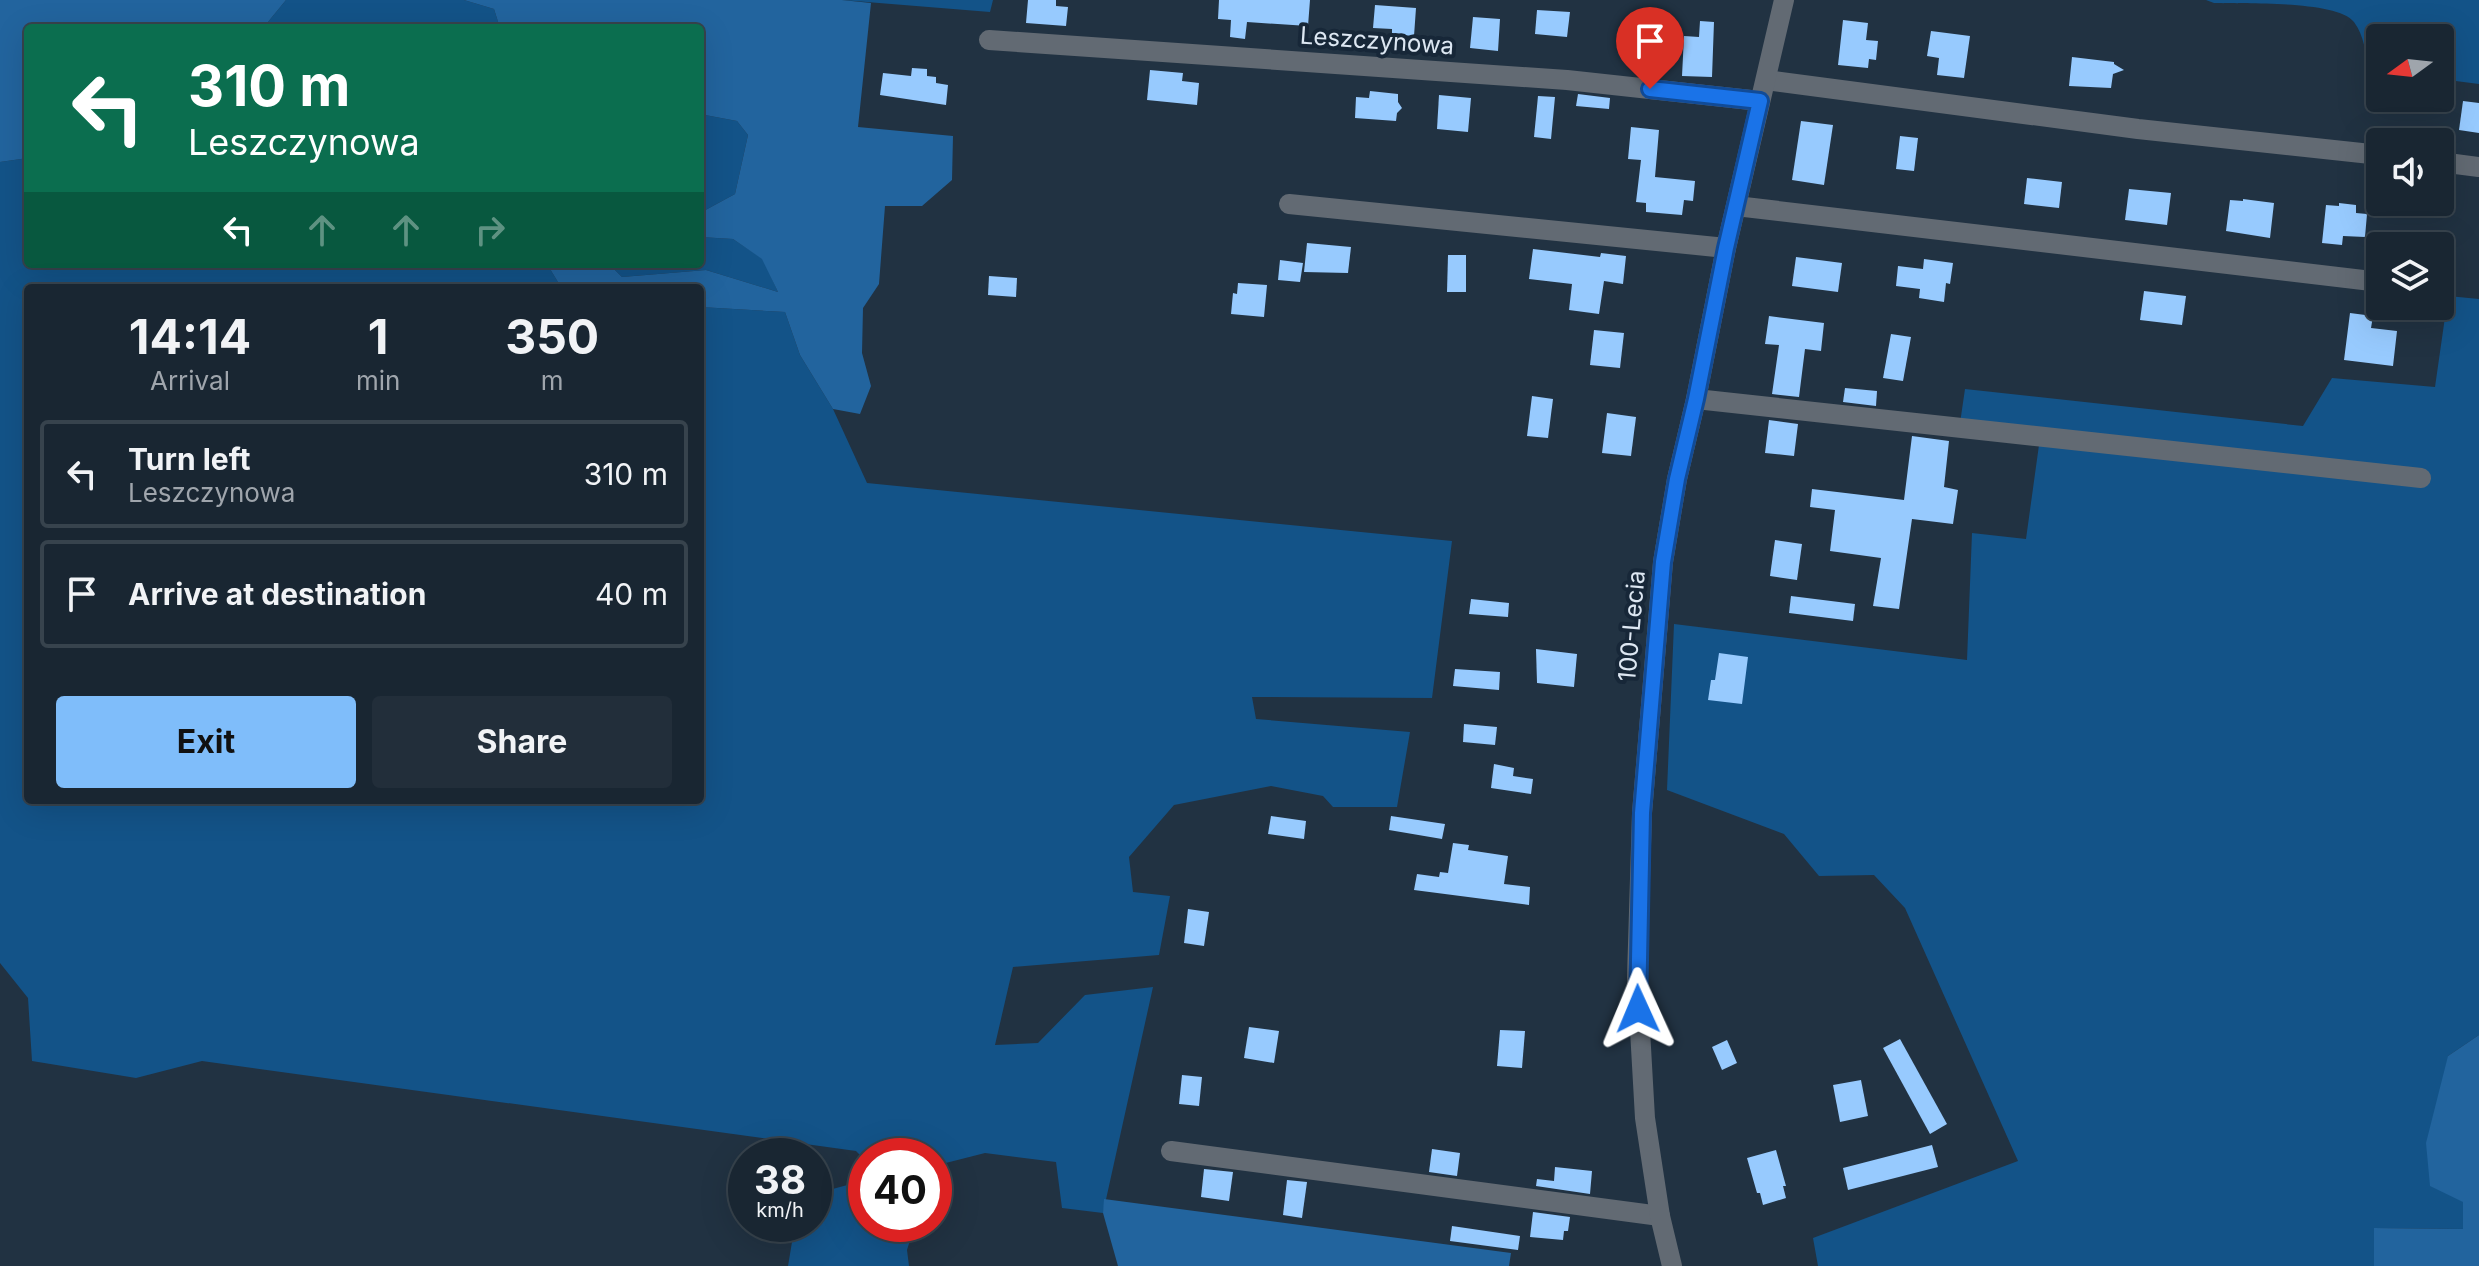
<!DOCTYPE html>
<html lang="en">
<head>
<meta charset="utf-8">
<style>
	body { margin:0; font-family:Inter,sans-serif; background:#222e3a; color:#f1f3f6; height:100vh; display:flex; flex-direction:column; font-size:30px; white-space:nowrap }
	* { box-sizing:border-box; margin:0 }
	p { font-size:26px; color:#9fa5ac }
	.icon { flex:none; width:44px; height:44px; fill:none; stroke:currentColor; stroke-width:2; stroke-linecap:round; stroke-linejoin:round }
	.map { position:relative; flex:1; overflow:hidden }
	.side { position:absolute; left:24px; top:284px; width:680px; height:520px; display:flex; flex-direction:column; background:#192632; border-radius:8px; box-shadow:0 8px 32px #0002,0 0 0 2px #37434d }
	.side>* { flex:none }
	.hud { position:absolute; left:24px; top:24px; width:680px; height:244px; border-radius:8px; box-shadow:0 8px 32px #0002,0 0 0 2px #37434d; background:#0b6e4f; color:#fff; overflow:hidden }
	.needle { width:52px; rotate:255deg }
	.controls { position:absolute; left:2366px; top:24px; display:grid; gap:16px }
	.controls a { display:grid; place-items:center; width:88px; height:88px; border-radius:8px; background:#192632; box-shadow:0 8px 32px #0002,0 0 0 2px #37434d; font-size:40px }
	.speed { position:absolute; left:728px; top:1138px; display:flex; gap:16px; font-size:40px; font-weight:700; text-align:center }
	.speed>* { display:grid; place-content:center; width:104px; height:104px; border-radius:50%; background:#192632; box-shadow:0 8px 32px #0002,0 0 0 2px #37434d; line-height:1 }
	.speed small { font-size:20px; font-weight:400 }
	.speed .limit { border:12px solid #d22; background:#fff; color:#111 }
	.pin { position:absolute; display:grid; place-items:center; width:68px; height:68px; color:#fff; margin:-82px -34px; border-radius:50% 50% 50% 0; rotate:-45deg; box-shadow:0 0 8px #0007 }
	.pin .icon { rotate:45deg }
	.me { position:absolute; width:88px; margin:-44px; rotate:359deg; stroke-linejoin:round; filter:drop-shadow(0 0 6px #0008) }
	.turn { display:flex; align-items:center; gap:28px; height:168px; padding:0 32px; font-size:36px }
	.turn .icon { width:104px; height:104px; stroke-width:2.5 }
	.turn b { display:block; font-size:56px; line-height:68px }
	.lanes { display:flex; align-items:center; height:76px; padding:0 32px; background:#0003; justify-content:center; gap:40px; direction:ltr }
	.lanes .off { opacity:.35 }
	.eta { display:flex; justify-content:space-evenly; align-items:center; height:136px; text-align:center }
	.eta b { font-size:48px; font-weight:700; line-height:56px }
	.cta { display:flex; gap:16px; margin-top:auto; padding:16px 32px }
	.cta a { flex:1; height:92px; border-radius:8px; background:#7fbdfa; color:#111; font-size:32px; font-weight:700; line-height:92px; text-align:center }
	.cta a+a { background:#222e3a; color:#f1f3f6 }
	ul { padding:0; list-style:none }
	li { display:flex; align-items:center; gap:24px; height:108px; margin:0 16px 12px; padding:0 16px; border:4px solid #37434d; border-radius:8px }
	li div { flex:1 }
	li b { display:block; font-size:30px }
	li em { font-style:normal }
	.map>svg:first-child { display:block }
</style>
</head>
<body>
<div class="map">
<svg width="2479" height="1266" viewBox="0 0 2479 1266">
	<rect width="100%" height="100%" fill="#213242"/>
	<g fill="#135388">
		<polygon points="286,0 464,0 494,9 500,28 263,28"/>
		<polygon points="842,0 993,0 990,12"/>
		<path d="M2206,0H2479V84L2440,79V38H2380V71L2368,69C2366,54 2364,35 2354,22C2337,0 2244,4 2214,3Z"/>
		<polygon points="700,108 705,115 737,121 748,135 735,194 700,213"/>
		<polygon points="28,158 28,264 547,264 561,287 568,288 28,288 28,800 700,800 700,307 785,312 800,355 833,409 867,483 1452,541 1432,698 1252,697 1256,719 1410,732 1397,807 1333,807 1323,796 1271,786 1174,805 1129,857 1133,892 1170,896 1159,955 1013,967 995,1045 1038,1043 1085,995 1153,987 1103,1213 1062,1208 1056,1162 985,1153 934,1166 934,1156 866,1156 866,1161 856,1151 202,1061 136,1078 32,1061 28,998 0,963 0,162"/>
		<polygon points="700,237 733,239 763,259 778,292 706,270 622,277 609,264 700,264"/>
		<polygon points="2448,296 2479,299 2479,1035 2448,1056 2463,1202 2463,1229 2375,1228 2374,1266 1818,1266 1813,1238 2018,1161 1905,908 1874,875 1819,876 1784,834 1667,790 1674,624 1967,660 1972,533 2026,539 2039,445 1959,430 1965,389 2303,426 2332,378 2435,387"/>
		<polygon points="866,1180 866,1224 915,1224 907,1250 909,1266 788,1266 795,1224 814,1224 814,1194"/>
	</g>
	<g fill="#22649e">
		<polygon points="0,0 286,0 263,28 28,28 28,158 0,162"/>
		<polygon points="464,0 842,0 871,3 858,127 953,136 952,180 922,206 885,206 879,284 863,308 862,353 871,386 860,414 833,409 800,355 785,312 700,307 700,288 561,287 547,264 609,264 622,277 706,270 778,292 762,259 733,239 700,237 700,213 735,194 748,135 737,121 705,115 700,108 700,28 500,28 494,9"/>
		<polygon points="2479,1035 2479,1266 2374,1266 2374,1228 2463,1229 2463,1202 2430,1186 2426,1143 2448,1056"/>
		<polygon points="1104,1199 1511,1253 1509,1266 1118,1266 1103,1213"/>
	</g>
	<g fill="#97cafe">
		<polygon points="1028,0 1056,0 1056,6 1068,7 1066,26 1026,23"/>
		<polygon points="1219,0 1310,0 1308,26 1247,22 1245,39 1230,37 1231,20 1218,19"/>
		<polygon points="1375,5 1416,8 1414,36 1392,34 1392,29 1373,28"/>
		<polygon points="1537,10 1570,12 1567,37 1535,34"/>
		<polygon points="1633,13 1664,16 1663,31 1632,28"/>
		<polygon points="1473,17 1500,19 1498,51 1470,48"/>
		<polygon points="1843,20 1868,23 1866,40 1878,41 1876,60 1869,59 1868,68 1838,65"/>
		<polygon points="1700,21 1714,22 1712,77 1682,76 1684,36 1699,37"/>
		<polygon points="1931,31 1970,36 1964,78 1937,75 1939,58 1927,56"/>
		<polygon points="2072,57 2114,62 2114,64 2124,70 2113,74 2111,88 2069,86"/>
		<polygon points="912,68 927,69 927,76 936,77 936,83 948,85 946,105 880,95 883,73 911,76"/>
		<polygon points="1150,70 1183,73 1182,81 1199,83 1197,105 1147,100"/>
		<polygon points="1370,91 1398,94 1398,102 1402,108 1397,113 1396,121 1355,118 1356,97 1369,98"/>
		<polygon points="1578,94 1610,98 1609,109 1576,106"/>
		<polygon points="1439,95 1471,98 1468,132 1437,129"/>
		<polygon points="1538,96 1555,97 1551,139 1534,137"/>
		<polygon points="2463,101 2479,103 2479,133 2459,130"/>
		<polygon points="1801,121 1833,125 1824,185 1792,180"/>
		<polygon points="1631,127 1659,130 1655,177 1695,181 1693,201 1684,200 1682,215 1646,212 1646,203 1636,202 1641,160 1628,159"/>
		<polygon points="1900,136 1918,138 1914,171 1896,169"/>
		<polygon points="2027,178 2062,182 2059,208 2024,204"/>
		<polygon points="2129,189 2171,193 2167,225 2125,220"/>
		<polygon points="2243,199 2274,203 2270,238 2226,231 2230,200 2243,201"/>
		<polygon points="2339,203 2356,205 2356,213 2367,214 2365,237 2343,236 2342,245 2322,243 2326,205 2339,206"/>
		<polygon points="1307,243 1351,247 1348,273 1304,272"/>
		<polygon points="1533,249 1600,257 1601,253 1626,256 1623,284 1604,281 1599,314 1569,310 1572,284 1529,279"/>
		<polygon points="1448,255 1466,255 1466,292 1447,292"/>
		<polygon points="1796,257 1842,263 1838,292 1792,286"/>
		<polygon points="1924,259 1953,263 1950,284 1946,283 1944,302 1919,298 1920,289 1896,286 1898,266 1923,269"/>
		<polygon points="1280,260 1303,263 1300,282 1278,280"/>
		<polygon points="989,276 1017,278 1016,297 988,295"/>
		<polygon points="1238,283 1267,285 1264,317 1231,314 1233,293 1237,294"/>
		<polygon points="2144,291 2186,296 2182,325 2140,320"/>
		<polygon points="2350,313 2373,316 2371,328 2397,331 2393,366 2344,360"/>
		<polygon points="1769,316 1824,323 1821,351 1805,349 1799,397 1772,394 1779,345 1765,344"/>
		<polygon points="1594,330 1624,333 1620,368 1590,365"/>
		<polygon points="1891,334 1911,337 1903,381 1883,378"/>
		<polygon points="1845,388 1877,391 1876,406 1843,402"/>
		<polygon points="1532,396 1553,399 1548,438 1527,436"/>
		<polygon points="1607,413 1636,417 1631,456 1602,453"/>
		<polygon points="1769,420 1798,424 1794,456 1765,453"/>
		<polygon points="1912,436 1949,441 1944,487 1958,490 1953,524 1912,519 1899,609 1873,606 1881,558 1830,551 1835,510 1810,507 1812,489 1904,500"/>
		<polygon points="1775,540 1802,544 1797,580 1770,576"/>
		<polygon points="1791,596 1855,604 1853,621 1789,613"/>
		<polygon points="1471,599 1509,603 1508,617 1469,614"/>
		<polygon points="1536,649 1577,654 1574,687 1537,683"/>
		<polygon points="1719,653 1748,657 1742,704 1708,700 1711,680 1715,680"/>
		<polygon points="1455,669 1500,672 1499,690 1453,686"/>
		<polygon points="1464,724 1497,727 1495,745 1463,742"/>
		<polygon points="1494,764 1514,768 1513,776 1533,779 1531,794 1491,788"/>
		<polygon points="1271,816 1306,821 1304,839 1268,834"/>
		<polygon points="1391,816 1445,824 1442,839 1389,830"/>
		<polygon points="1453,843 1469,845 1468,850 1508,856 1504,884 1530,887 1529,905 1414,890 1417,874 1439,877 1440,872 1448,873"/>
		<polygon points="1188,909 1209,912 1204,946 1184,943"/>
		<polygon points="1249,1027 1279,1031 1274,1063 1244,1058"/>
		<polygon points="1500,1030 1525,1031 1522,1068 1497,1066"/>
		<polygon points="1900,1039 1947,1124 1930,1134 1883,1048"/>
		<polygon points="1727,1040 1737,1063 1722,1070 1712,1047"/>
		<polygon points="1182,1075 1202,1077 1199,1106 1179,1104"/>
		<polygon points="1861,1080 1868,1116 1840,1122 1833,1085"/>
		<polygon points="1932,1145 1938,1167 1848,1190 1843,1168"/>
		<polygon points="1432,1149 1460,1153 1457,1176 1429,1172"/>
		<polygon points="1776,1150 1786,1186 1783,1186 1786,1198 1763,1205 1760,1193 1757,1193 1747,1158"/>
		<polygon points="1555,1167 1592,1171 1590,1194 1536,1186 1537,1179 1554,1181"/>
		<polygon points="1204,1169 1233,1172 1229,1201 1201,1197"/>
		<polygon points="1287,1180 1307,1182 1302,1218 1283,1215"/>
		<polygon points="1533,1212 1570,1217 1568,1231 1564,1231 1563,1240 1530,1237"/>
		<polygon points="1452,1226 1520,1236 1518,1250 1450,1241"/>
	</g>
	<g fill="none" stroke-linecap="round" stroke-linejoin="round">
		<g stroke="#626a73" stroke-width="20">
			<polyline points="989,40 1567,80 1760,101"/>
			<polyline points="1766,80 2138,129 2380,155"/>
			<polyline points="2440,162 2479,167"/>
			<polyline points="1289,204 1726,248"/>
			<polyline points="1736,206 2380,282"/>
			<polyline points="2440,289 2441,289"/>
			<polyline points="1696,399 2421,478"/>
			<polyline points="1171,1151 1660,1216"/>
			<polyline points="1672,1266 1660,1216 1645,1118 1637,977 1642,813 1663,562 1677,479 1696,399 1726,248 1784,0"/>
		</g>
	</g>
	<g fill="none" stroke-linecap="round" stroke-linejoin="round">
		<defs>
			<polyline id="route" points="1638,1009 1642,813 1663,562 1677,479 1696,399 1726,248 1760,101 1650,89"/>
		</defs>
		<use href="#route" stroke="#114b97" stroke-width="20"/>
		<use href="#route" stroke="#1a73e8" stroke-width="14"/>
	</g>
	<g text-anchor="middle" stroke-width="8" stroke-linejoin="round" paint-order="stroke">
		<g font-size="24" fill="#dde7f2" stroke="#172738">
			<text transform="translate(1377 41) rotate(4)" y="8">Leszczynowa</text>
			<text transform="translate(1632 626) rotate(-85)" y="8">100-Lecia</text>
		</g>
	</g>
</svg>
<div class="controls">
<a><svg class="needle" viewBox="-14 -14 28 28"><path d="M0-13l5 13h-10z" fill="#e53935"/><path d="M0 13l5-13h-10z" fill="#9fa5ac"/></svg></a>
<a><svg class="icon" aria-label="sound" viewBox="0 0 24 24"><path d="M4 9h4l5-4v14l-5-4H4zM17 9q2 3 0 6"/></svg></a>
<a><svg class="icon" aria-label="layers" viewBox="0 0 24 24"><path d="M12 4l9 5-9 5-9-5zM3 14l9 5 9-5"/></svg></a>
</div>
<div class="speed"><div>38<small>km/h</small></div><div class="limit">40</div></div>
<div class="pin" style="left:1650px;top:89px;background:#d93025"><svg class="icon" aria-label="arrive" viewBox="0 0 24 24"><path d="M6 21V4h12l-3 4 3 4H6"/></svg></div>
<svg class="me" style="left:1638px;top:1009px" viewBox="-20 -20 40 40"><path d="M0-17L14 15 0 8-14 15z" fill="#1a73e8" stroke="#fff" stroke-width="4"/></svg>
<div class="hud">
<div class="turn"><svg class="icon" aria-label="left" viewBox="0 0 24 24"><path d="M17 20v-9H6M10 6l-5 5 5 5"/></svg><div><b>310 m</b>Leszczynowa</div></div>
<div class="lanes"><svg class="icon" aria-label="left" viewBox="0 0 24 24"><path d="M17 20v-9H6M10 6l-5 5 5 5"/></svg><svg class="icon off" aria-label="ahead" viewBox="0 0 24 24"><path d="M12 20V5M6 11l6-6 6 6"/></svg><svg class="icon off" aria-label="ahead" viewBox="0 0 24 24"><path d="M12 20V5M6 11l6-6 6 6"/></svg><svg class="icon off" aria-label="right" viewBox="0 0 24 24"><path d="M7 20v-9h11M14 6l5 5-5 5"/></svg></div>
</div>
<section class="side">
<div class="eta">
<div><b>14:14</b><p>Arrival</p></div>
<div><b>1</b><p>min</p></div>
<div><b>350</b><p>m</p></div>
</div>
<ul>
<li><svg class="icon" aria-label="left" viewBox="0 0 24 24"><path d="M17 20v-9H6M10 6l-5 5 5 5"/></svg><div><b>Turn left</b><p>Leszczynowa</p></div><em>310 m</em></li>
<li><svg class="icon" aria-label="arrive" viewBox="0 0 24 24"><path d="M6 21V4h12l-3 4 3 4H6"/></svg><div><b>Arrive at destination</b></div><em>40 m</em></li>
</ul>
<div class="cta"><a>Exit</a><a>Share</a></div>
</section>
</div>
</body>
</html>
